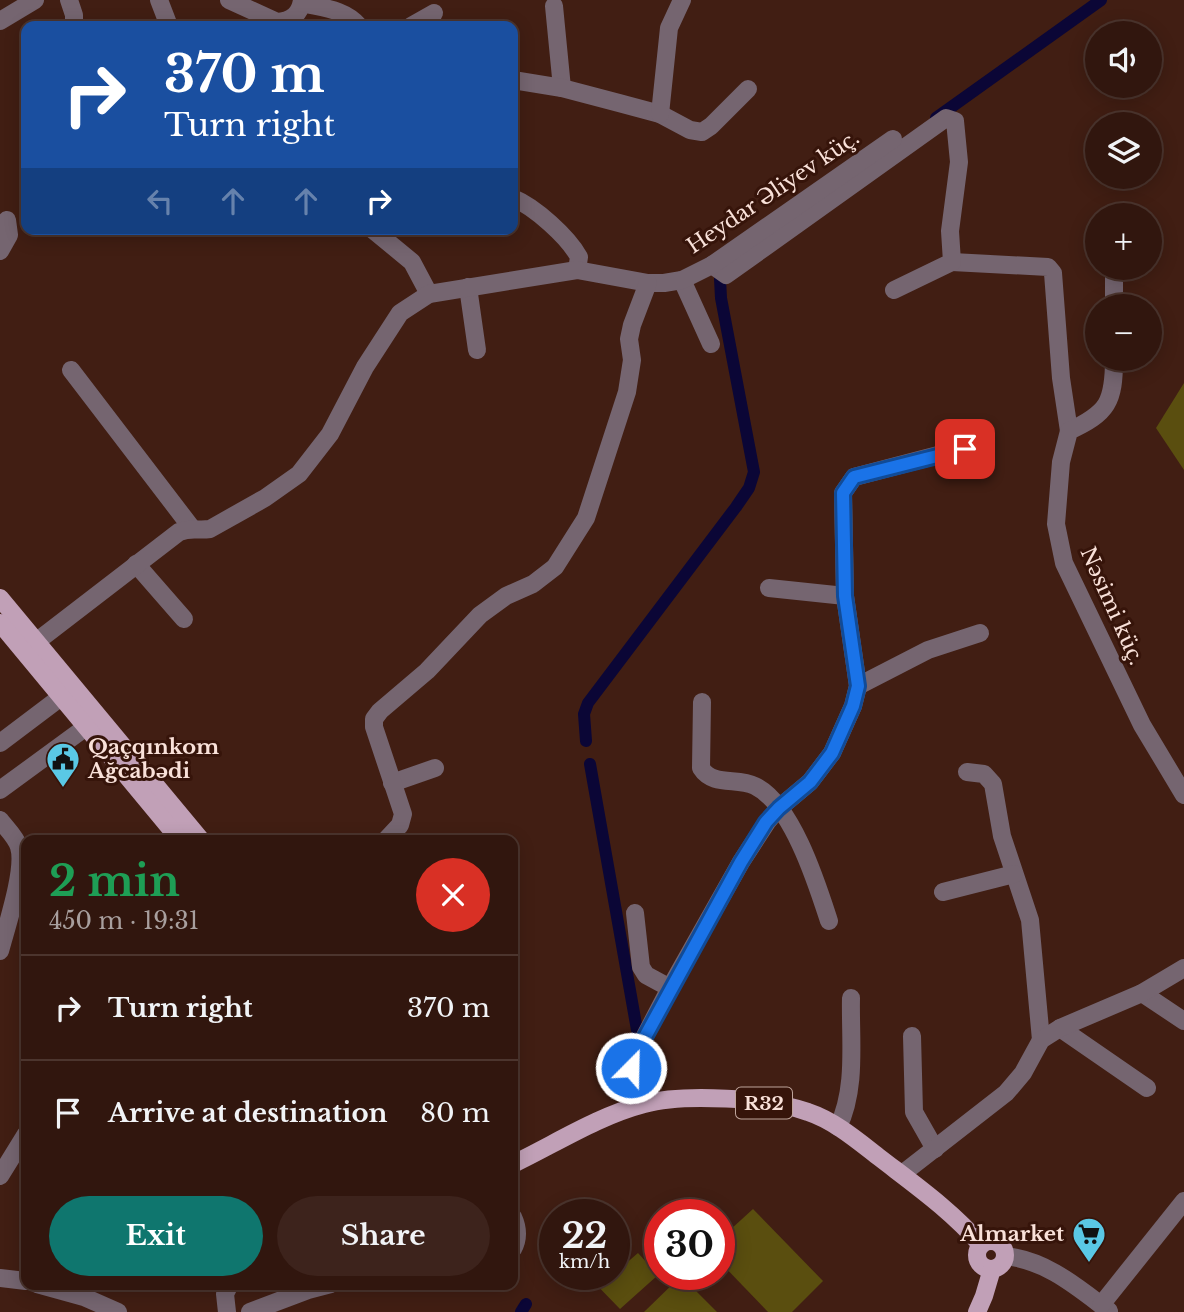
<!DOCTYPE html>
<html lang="en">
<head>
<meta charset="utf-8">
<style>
	body { margin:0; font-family:"Libre Baskerville",serif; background:#3d231c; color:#f1f3f6; height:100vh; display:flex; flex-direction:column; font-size:26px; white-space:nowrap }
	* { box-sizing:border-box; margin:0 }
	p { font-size:23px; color:#a89f9e }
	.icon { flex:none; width:38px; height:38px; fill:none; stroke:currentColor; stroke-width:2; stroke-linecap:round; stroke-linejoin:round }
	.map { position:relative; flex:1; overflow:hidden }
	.panel { position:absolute; left:21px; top:835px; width:497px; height:455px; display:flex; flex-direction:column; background:#31160e; border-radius:14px; box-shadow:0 4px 18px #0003,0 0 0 2px #4c352e }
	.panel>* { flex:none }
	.guide { position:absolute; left:21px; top:21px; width:497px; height:214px; border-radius:14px; box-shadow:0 4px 18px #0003,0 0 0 2px #4c352e; background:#1a4fa0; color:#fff; overflow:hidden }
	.controls { position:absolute; left:1085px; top:21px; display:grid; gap:14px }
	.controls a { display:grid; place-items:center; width:77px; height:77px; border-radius:50%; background:#31160e; box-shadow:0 4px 18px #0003,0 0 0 2px #4c352e; font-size:35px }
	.speed { position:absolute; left:539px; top:1199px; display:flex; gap:14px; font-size:35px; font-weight:700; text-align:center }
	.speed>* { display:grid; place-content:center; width:91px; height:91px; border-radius:50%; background:#31160e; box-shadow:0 4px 18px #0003,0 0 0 2px #4c352e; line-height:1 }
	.speed small { font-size:18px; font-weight:400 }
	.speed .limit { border:10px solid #d22; background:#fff; color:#111 }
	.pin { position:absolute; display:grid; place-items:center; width:60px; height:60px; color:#fff; margin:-30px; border-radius:14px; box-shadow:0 4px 10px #0006 }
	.me { position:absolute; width:77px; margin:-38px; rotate:23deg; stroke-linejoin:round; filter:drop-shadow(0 0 5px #0008) }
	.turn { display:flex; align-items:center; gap:24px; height:147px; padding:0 28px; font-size:32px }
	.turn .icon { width:91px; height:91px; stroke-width:2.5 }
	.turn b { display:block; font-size:49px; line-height:60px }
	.lanes { display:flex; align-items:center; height:66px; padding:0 28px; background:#0003; justify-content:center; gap:35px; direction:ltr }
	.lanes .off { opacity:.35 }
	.round { display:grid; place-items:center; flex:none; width:74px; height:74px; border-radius:37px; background:#3d231c }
	.summary { display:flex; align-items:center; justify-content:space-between; height:119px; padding:0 28px }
	h1 { font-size:42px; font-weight:800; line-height:52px; color:#1e9e55 }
	.button { display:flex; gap:14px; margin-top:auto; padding:14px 28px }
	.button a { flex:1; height:80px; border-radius:42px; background:#0f766e; color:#fff; font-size:28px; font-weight:800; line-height:80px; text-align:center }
	.button a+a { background:#3d231c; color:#f1f3f6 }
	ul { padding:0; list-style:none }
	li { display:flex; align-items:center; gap:21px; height:105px; padding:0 28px; border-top:2px solid #4c352e }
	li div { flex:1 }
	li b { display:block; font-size:26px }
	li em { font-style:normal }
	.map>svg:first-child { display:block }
</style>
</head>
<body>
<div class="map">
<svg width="1184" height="1312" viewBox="0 0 1184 1312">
	<rect width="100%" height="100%" fill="#411e13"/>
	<g fill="#5a4e0f">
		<polygon points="1184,383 1184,470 1156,428"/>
		<polygon points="753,1209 823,1281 792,1312 768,1312 719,1261 719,1240"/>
		<polygon points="638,1253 658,1275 620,1309 586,1274 614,1274 614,1271 616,1272"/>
		<polygon points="681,1276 717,1312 644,1312"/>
	</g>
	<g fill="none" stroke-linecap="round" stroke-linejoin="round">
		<g stroke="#0b0636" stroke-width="12">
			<polyline points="936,118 1101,0"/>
			<polyline points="586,741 584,714 588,703 736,507 749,488 754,472 721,298 720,279"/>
			<polyline points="590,764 637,1030"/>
			<polyline points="521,1312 526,1304"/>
		</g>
		<g stroke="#756570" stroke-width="18">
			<polyline points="69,0 74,15 74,26"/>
			<polyline points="159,0 169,26"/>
			<path d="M229,0L277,22C292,21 300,14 302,0"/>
			<path d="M302,3C322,8 345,9 359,26"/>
			<polyline points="554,6 562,88"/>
			<polyline points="0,21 35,0"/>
			<polyline points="411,26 434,13"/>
			<polyline points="513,80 562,88 619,103 660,114 690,130 702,132 711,126 748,89"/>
			<polyline points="660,114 669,28 682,0"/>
			<path d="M513,198C535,207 568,237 579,257L577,270"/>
			<polyline points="372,229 412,262 429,294"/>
			<polyline points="0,251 9,235 7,220"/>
			<polyline points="952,262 1048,267 1053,273 1061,378 1069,431"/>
			<polyline points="712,265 726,275 946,118 955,121 959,162 950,231 952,262 894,290"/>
			<polyline points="682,280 711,344"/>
			<polyline points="468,287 477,350"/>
			<polyline points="1114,306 1114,268"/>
			<path d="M1114,359C1114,402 1108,413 1069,431L1061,462L1056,524L1064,563L1142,725L1184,795"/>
			<polyline points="71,370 191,527"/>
			<polyline points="136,564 184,619"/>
			<polyline points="769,588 845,596"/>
			<path d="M36,642L179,532C192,527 197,531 210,529L265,498L299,474L330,434L365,367L400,313L429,294L577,270L648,283H664L682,280L712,265L893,139"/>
			<polyline points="858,686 928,650 980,633"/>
			<path d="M702,702L701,768C713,787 737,777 755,786C792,804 817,884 829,921"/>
			<polyline points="0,743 61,697"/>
			<polyline points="967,772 984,774 993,784 1002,836 1030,920 1041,1040"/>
			<polyline points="392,783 435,768"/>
			<polyline points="0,790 86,727"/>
			<path d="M0,820C6,828 16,837 19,847C26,869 6,928 0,951"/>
			<polyline points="386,840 400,825 403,814 374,727 374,719 380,711 427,671 480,615 506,596 533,584 555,567 586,518 627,392 632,360 629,339 632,325 648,283"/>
			<polyline points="943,892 1014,874"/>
			<polyline points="635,913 641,967 646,975 670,988"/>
			<polyline points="1142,993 1184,1021"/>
			<polyline points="1060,1028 1147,1088"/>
			<polyline points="912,1036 914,1112 935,1149"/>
			<polyline points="641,1104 632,1077 634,1057 670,988 741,862 767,822 779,808 810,782 832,753 853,706 858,686 845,596 843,493 854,477 965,448 975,440"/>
			<path d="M838,1127C857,1088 850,1040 851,998"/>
			<polyline points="902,1174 1006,1093 1023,1073 1041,1040 1060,1028 1142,993 1184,968"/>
			<polyline points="0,1176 26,1134"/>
			<path d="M513,1217C518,1228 519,1238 513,1249"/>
			<path d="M1005,1256C1046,1260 1077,1287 1109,1311"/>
			<polyline points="0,1278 26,1281"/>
			<polyline points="37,1284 84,1297 118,1312"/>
			<polyline points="1101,1305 1184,1201"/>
			<polyline points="227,1312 225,1294 230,1284"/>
			<polyline points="250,1312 308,1290 331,1284"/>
		</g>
		<g stroke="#c1a0b7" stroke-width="18">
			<polyline points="0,598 201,840"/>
			<polyline points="0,623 180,840"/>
			<path d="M513,1164C555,1144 598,1116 644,1104C683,1093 770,1098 808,1112C835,1121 858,1141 880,1158C915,1185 952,1211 981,1245"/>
			<circle cx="991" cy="1255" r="14"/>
			<polyline points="977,1312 984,1296 992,1269"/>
		</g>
	</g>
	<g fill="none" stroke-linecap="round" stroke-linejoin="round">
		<defs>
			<polyline id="route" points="631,1068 634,1057 741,862 766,822 779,808 810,782 832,753 853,706 858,686 845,596 843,493 854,477 965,449"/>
		</defs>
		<use href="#route" stroke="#114b97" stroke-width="18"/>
		<use href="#route" stroke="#1a73e8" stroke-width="12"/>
	</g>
	<defs>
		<symbol id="civic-pin" viewBox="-11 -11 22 30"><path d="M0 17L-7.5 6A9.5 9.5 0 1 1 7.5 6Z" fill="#5ac8e5" stroke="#36140a"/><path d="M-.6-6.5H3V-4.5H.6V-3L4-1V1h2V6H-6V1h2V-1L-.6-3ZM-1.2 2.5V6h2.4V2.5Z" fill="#111"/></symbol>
		<symbol id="supermarket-pin" viewBox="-11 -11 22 30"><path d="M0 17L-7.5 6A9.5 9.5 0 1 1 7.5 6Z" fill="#5ac8e5" stroke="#36140a"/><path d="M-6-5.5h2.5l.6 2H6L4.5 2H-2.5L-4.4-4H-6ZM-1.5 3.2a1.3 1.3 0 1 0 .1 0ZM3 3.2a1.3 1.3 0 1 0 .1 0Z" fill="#111"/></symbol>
	</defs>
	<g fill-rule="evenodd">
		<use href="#civic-pin" x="44" y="740" width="38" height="52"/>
		<use href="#supermarket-pin" x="1070" y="1215" width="38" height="52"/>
	</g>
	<g text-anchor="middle" stroke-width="6" stroke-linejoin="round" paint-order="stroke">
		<rect fill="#36140a" stroke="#bea49b" stroke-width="2" x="736" y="1087.5" width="56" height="31" rx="5"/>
		<g font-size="19" font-weight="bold" fill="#f9e1d9">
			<text x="764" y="1110">R32</text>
		</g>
		<g font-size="21" fill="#f9e1d9" stroke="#36140a">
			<text transform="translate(773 192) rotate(-34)" y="7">Heydar Əliyev küç.</text>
			<text transform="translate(1112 606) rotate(66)" y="7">Nəsimi küç.</text>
		</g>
		<g font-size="21" font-weight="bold" fill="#f9e1d9" stroke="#36140a" text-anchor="start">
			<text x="88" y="754">Qaçqınkom<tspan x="88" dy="24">Ağcabədi</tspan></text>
			<text x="1064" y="1241" text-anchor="end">Almarket</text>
		</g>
	</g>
</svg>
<div class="controls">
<a><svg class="icon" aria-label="sound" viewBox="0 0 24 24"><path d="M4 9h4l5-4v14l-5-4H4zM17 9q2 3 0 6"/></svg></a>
<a><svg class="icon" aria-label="layers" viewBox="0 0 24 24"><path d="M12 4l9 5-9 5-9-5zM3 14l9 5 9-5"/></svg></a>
<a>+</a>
<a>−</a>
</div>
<div class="speed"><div>22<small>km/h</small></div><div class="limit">30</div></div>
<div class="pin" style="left:965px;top:449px;background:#d93025"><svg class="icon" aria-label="arrive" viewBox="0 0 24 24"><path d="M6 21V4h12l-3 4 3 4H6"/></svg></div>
<svg class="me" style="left:631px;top:1068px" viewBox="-20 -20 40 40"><circle r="17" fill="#1a73e8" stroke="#fff" stroke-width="3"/><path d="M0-11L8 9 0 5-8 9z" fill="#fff"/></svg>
<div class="guide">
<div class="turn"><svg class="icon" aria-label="right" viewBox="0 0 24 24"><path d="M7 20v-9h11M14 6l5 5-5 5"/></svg><div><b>370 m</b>Turn right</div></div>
<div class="lanes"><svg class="icon off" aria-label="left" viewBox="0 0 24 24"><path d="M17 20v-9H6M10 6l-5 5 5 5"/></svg><svg class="icon off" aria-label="ahead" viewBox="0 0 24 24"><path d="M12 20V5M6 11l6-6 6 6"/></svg><svg class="icon off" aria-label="ahead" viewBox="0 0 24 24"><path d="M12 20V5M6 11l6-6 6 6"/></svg><svg class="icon" aria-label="right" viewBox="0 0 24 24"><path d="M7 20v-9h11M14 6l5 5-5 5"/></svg></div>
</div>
<section class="panel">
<div class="summary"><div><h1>2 min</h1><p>450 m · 19:31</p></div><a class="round" style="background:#d93025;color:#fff"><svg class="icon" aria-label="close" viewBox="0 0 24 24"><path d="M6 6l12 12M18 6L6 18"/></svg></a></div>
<ul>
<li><svg class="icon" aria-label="right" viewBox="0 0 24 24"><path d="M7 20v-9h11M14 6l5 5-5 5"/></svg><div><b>Turn right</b></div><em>370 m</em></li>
<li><svg class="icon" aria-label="arrive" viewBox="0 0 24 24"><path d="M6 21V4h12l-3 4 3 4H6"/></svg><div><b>Arrive at destination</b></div><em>80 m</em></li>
</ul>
<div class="button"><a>Exit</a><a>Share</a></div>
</section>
</div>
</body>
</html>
